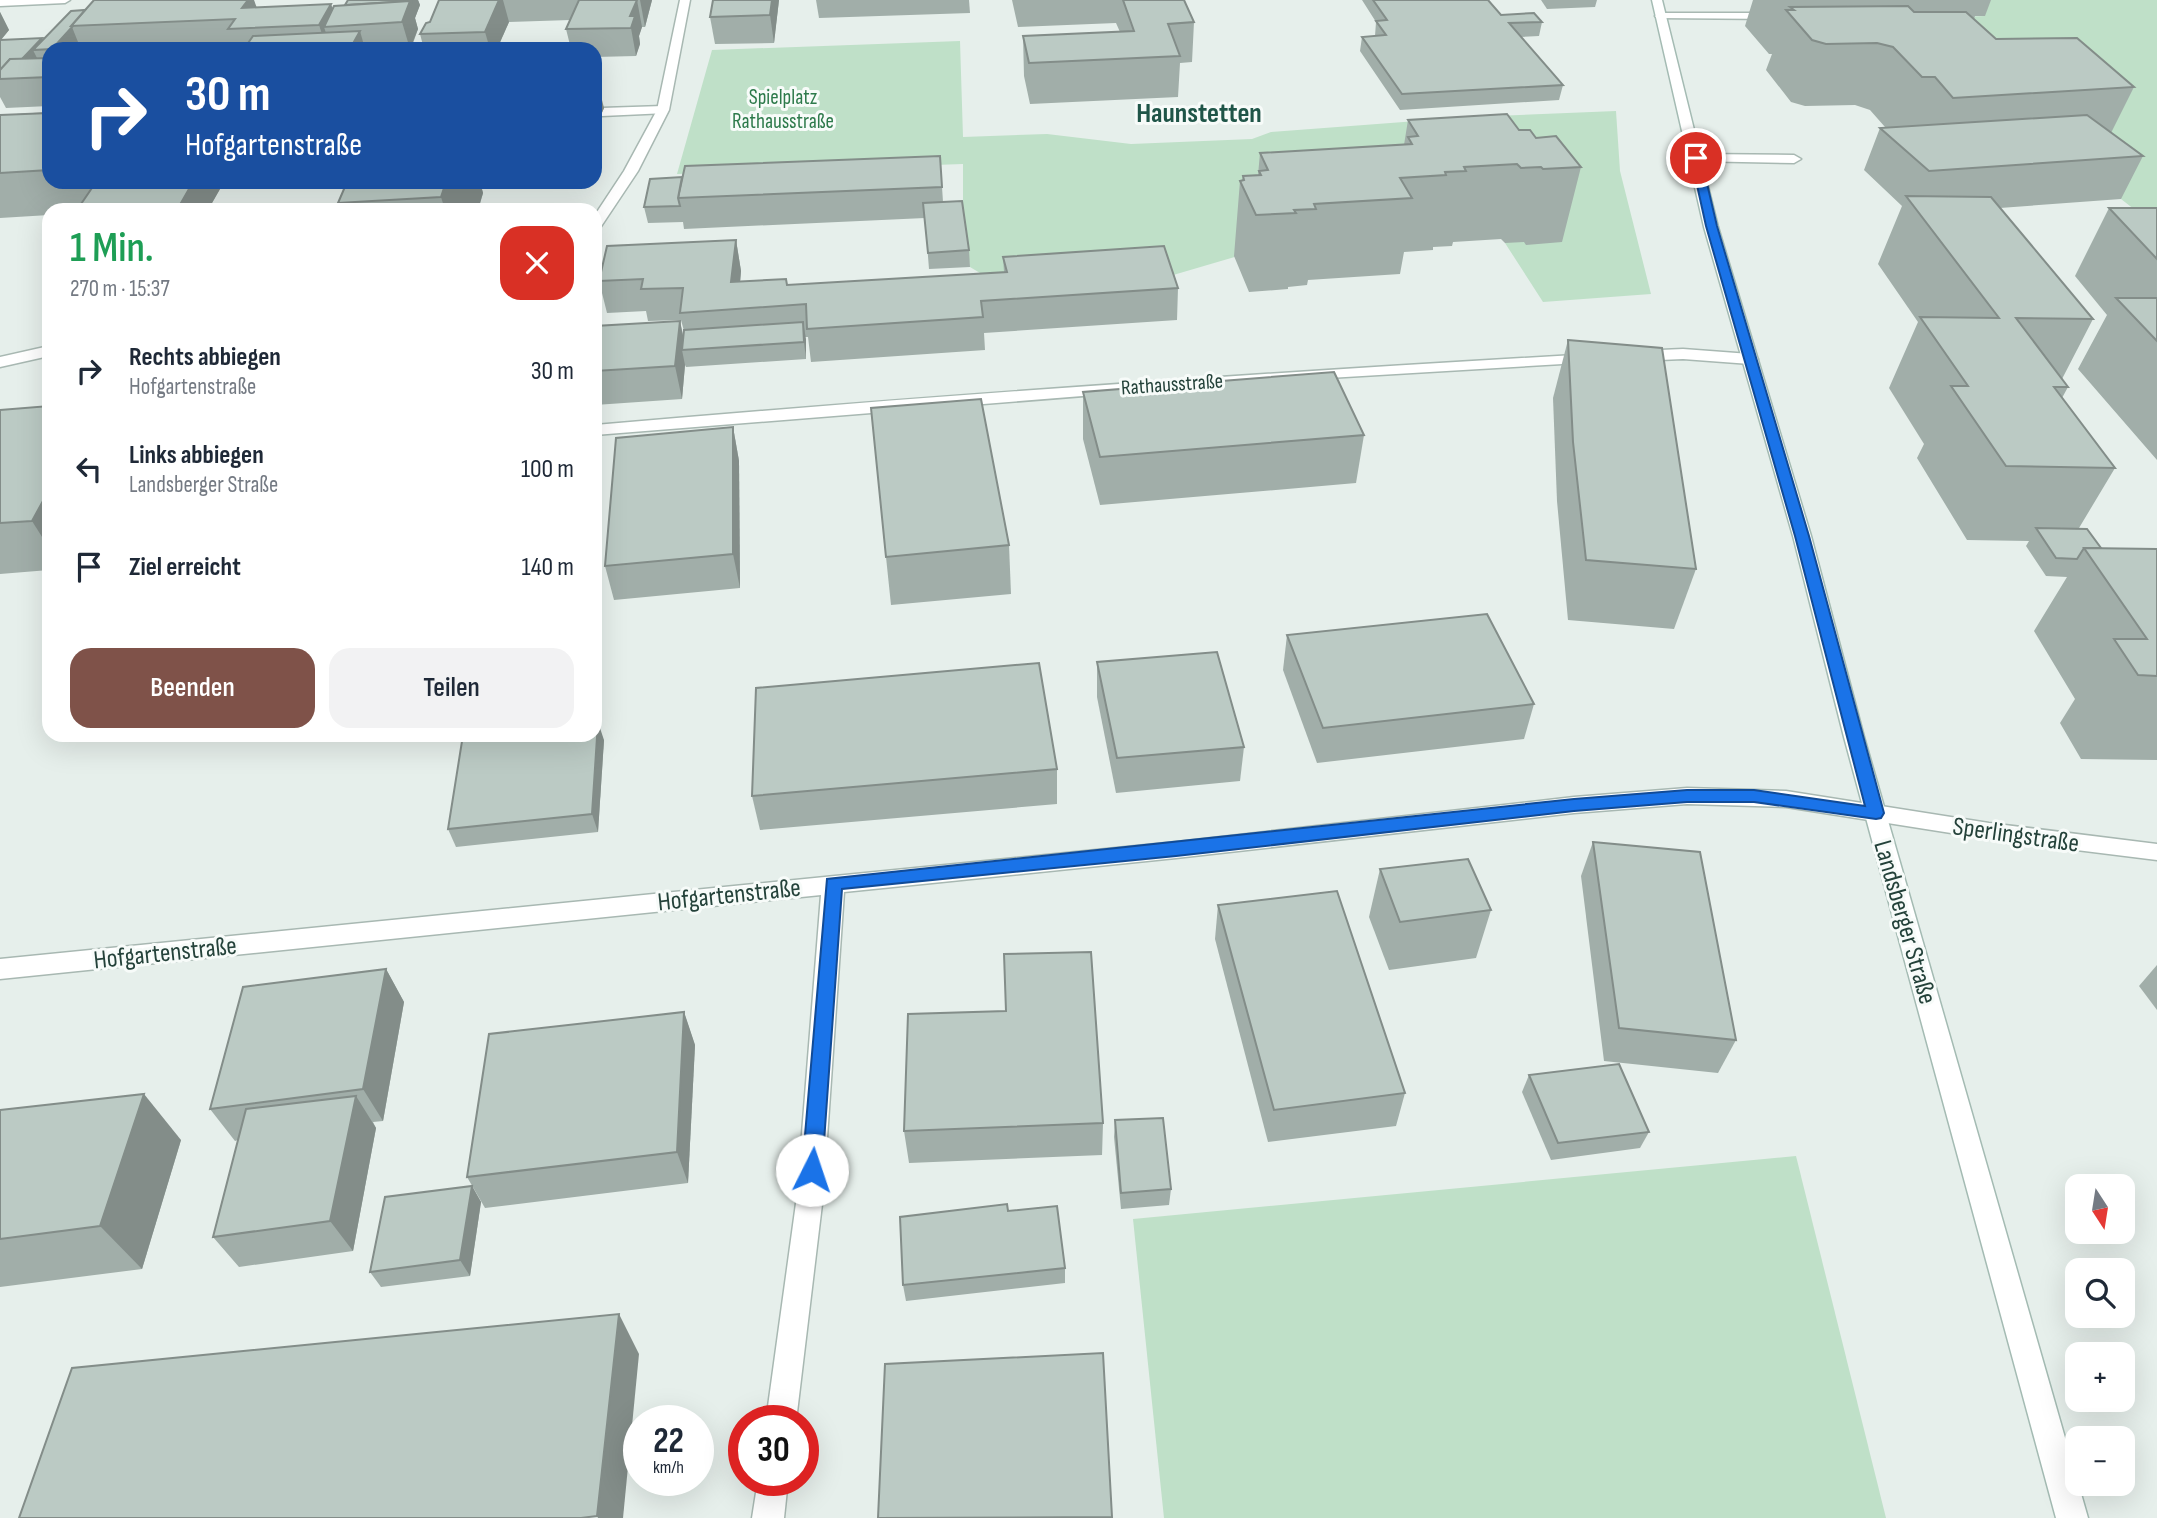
<!DOCTYPE html>
<html lang="de">
<head>
<meta charset="utf-8">
<style>
	body { margin:0; font-family:"Sofia Sans Condensed",sans-serif; background:#f2f2f3; color:#1f2937; height:100vh; display:flex; flex-direction:column; font-size:26px; white-space:nowrap }
	* { box-sizing:border-box; margin:0 }
	p { font-size:23px; color:#747a83 }
	.icon { flex:none; width:38px; height:38px; fill:none; stroke:currentColor; stroke-width:2; stroke-linecap:round; stroke-linejoin:round }
	.map { position:relative; flex:1; overflow:hidden }
	.details { position:absolute; left:42px; top:203px; width:560px; height:539px; display:flex; flex-direction:column; background:#fff; border-radius:21px; box-shadow:0 7px 28px #0002 }
	.details>* { flex:none }
	.hud { position:absolute; left:42px; top:42px; width:560px; height:147px; border-radius:21px; box-shadow:0 7px 28px #0002; background:#1a4fa0; color:#fff; overflow:hidden }
	.needle { width:46px; rotate:168deg }
	.controls { position:absolute; left:2065px; top:1174px; display:grid; gap:14px }
	.controls a { display:grid; place-items:center; width:70px; height:70px; border-radius:14px; background:#fff; box-shadow:0 7px 28px #0002; font-size:35px }
	.speed { position:absolute; left:623px; top:1405px; display:flex; gap:14px; font-size:35px; font-weight:700; text-align:center }
	.speed>* { display:grid; place-content:center; width:91px; height:91px; border-radius:50%; background:#fff; box-shadow:0 7px 28px #0002; line-height:1 }
	.speed small { font-size:18px; font-weight:400 }
	.speed .limit { border:10px solid #d22; background:#fff; color:#111 }
	.pin { position:absolute; display:grid; place-items:center; width:60px; height:60px; color:#fff; margin:-30px; border:4px solid #fff; border-radius:50%; box-shadow:0 2px 7px #0007 }
	.me { position:absolute; width:77px; margin:-38px; rotate:4deg; stroke-linejoin:round; filter:drop-shadow(0 0 5px #0008) }
	.turn { display:flex; align-items:center; gap:24px; height:147px; padding:0 28px; font-size:32px }
	.turn .icon { width:91px; height:91px; stroke-width:2.5 }
	.turn b { display:block; font-size:49px; line-height:60px }
	.round { display:grid; place-items:center; flex:none; width:74px; height:74px; border-radius:21px; background:#f2f2f3 }
	.headline { display:flex; align-items:center; justify-content:space-between; height:119px; padding:0 28px }
	h1 { font-size:42px; font-weight:600; line-height:52px; color:#1e9e55 }
	.primary-button { display:flex; gap:14px; margin-top:auto; padding:14px 28px }
	.primary-button a { flex:1; height:80px; border-radius:21px; background:#7f5249; color:#fff; font-size:28px; font-weight:600; line-height:80px; text-align:center }
	.primary-button a+a { background:#f2f2f3; color:#1f2937 }
	ul { padding:0; list-style:none }
	li { display:flex; align-items:center; gap:21px; height:98px; padding:0 28px }
	li div { flex:1 }
	li b { display:block; font-size:26px }
	li em { font-style:normal }
	.map>svg:first-child { display:block }
</style>
</head>
<body>
<div class="map">
<svg width="2157" height="1518" viewBox="0 0 2157 1518">
	<rect width="100%" height="100%" fill="#e6efeb"/>
	<g fill="#bfe0c8">
		<polygon points="1965,0 2157,0 2157,227 2067,157 2047,78 1960,17 1984,16"/>
		<polygon points="960,41 963,137 1047,134 1131,144 1252,139 1271,132 1470,117 1616,111 1620,171 1651,294 1543,302 1505,243 1540,210 1238,256 1163,278 1005,288 970,267 963,217 963,164 677,174 712,50"/>
		<polygon points="1796,1156 1886,1518 1164,1518 1133,1219"/>
	</g>
	<g fill="none" stroke-linecap="round" stroke-linejoin="round">
		<defs>
			<g id="service">
				<polygon points="1661,13 1777,13 1783,16 1777,19 1657,18 1655,16"/>
				<polygon points="663,106 667,107 667,113 602,116 596,112 602,108"/>
				<polygon points="1696,154 1794,155 1801,159 1794,163 1691,161 1691,155"/>
			</g>
			<g id="minor">
				<polygon points="680,0 690,0 669,110 638,171 600,228 595,229 595,215 624,171 657,110"/>
				<polygon points="49,346 49,356 0,367 0,357"/>
				<polygon points="1683,349 1750,354 1758,359 1750,364 1683,359 1637,361 1629,356 1637,351"/>
				<path d="M1591,354L1599,359L1597,362L1246,383L595,435V425C927,396 1258,373 1591,354Z"/>
				<polygon points="1687,788 1786,791 1989,823 2157,844 2157,860 1989,839 1786,807 1687,804 1574,813 1176,858 844,892 823,1196 796,1421 766,1421 797,1196 821,895 0,979 0,959 1176,842 1574,797"/>
				<polygon points="758,1480 788,1480 784,1518 752,1518"/>
			</g>
			<polygon id="tertiary" points="0,0 70,0 65,3 0,6"/>
			<polygon id="secondary" points="1652,0 1662,0 1718,227 1811,536 1864,737 2088,1518 2056,1518 1844,737 1793,536 1704,227"/>
		</defs>
		<use href="#service" stroke="#a8b8b2" stroke-width="3"/>
		<use href="#minor" stroke="#a8b8b2" stroke-width="3"/>
		<use href="#tertiary" stroke="#a8b8b2" stroke-width="3"/>
		<use href="#secondary" stroke="#a4bbb3" stroke-width="3"/>
		<use href="#service" fill="#fff" fill-rule="evenodd"/>
		<use href="#minor" fill="#fff" fill-rule="evenodd"/>
		<use href="#tertiary" fill="#fff" fill-rule="evenodd"/>
		<use href="#secondary" fill="#fff" fill-rule="evenodd"/>
	</g>
	<g fill="#a1aea9">
		<polygon points="348,0 418,0 420,5 415,18 418,29 411,49 235,49 235,47 199,49 82,49 78,42 72,49 49,49 49,106 6,108 0,97 0,12 9,30 1,40 43,40 71,11 256,7 333,9 345,5"/>
		<polygon points="439,0 652,0 645,27 642,27 639,36 640,44 636,56 595,57 595,49 571,49 566,29 570,20 509,22 497,49 424,49 420,34 430,22"/>
		<polygon points="779,0 774,43 715,44 710,17"/>
		<polygon points="816,0 969,0 970,13 819,18"/>
		<polygon points="1012,0 1184,0 1194,22 1192,62 1180,63 1178,97 1030,104 1024,76 1023,36 1120,32 1116,23 1018,27"/>
		<polygon points="1362,0 1488,0 1501,15 1542,22 1539,36 1521,37 1563,85 1559,100 1400,110 1360,51 1362,37 1375,36 1376,22"/>
		<polygon points="1541,0 1597,0 1595,7 1547,9"/>
		<polygon points="1753,0 1991,0 1985,16 1975,16 1974,19 1996,39 2134,87 2111,133 2143,156 2121,199 2000,208 2093,319 2062,379 2068,387 2062,398 2115,468 2079,528 2101,548 2157,549 2157,760 2081,759 2060,723 2075,699 2034,631 2067,577 2046,576 2026,546 2029,541 1967,540 1917,458 1924,444 1889,388 1918,322 1878,264 1902,206 1864,170 1880,128 1885,127 1870,110 1855,105 1805,106 1791,102 1766,70 1772,54 1769,54 1745,26"/>
		<polygon points="595,93 604,108 600,117 595,117"/>
		<polygon points="49,112 49,182 224,182 208,210 49,210 49,215 0,218 0,115"/>
		<polygon points="1408,120 1519,130 1536,138 1581,167 1562,242 1526,245 1524,242 1505,243 1501,239 1453,242 1452,246 1433,247 1433,250 1404,252 1400,274 1308,280 1307,285 1288,287 1288,289 1249,292 1234,256 1240,181 1242,181 1243,176 1258,175 1260,153 1404,145"/>
		<polygon points="940,156 943,202 969,250 970,267 929,269 925,218 684,229 683,222 648,223 644,207 682,178"/>
		<polygon points="347,182 480,182 483,193 478,210 341,210 338,203"/>
		<polygon points="2109,208 2157,208 2157,460 2078,369 2107,315 2075,276"/>
		<polygon points="736,240 741,271 740,281 787,285 1004,272 1003,257 1178,288 1177,320 984,333 985,350 811,362 808,337 805,337 806,359 686,367 685,365 682,399 595,405 595,326 680,321 683,337 684,331 681,320 648,321 646,311 607,313 599,281"/>
		<polygon points="1568,340 1696,569 1674,629 1568,620 1557,501 1553,398"/>
		<polygon points="1083,392 1364,435 1356,483 1100,505 1083,439"/>
		<polygon points="49,406 49,570 0,574 0,410"/>
		<polygon points="733,427 739,461 740,588 614,600 605,566"/>
		<polygon points="1009,545 1011,594 891,605 886,557"/>
		<polygon points="1287,635 1534,704 1524,739 1317,763 1283,670"/>
		<polygon points="1097,662 1244,747 1240,781 1116,793 1097,697"/>
		<polygon points="604,740 598,832 456,847 448,829"/>
		<polygon points="1057,769 1057,804 760,830 752,796"/>
		<polygon points="1593,842 1736,1040 1718,1073 1604,1061 1581,876"/>
		<polygon points="1380,869 1491,910 1476,958 1389,970 1369,917"/>
		<polygon points="1218,905 1405,1093 1396,1126 1268,1142 1215,939"/>
		<polygon points="2157,965 2157,1010 2139,986"/>
		<polygon points="386,969 404,1002 383,1121 373,1122 376,1128 353,1251 239,1267 213,1237 238,1140 235,1141 210,1109"/>
		<polygon points="1006,1011 1103,1123 1102,1155 909,1163 904,1131"/>
		<polygon points="684,1012 695,1045 688,1183 485,1208 467,1177"/>
		<polygon points="1529,1075 1649,1132 1640,1148 1551,1160 1522,1092"/>
		<polygon points="0,1110 181,1140 142,1269 0,1287"/>
		<polygon points="1115,1120 1171,1189 1169,1205 1121,1209 1114,1137"/>
		<polygon points="472,1186 481,1202 470,1276 381,1287 370,1272"/>
		<polygon points="1008,1211 1065,1268 1065,1283 906,1301 903,1285"/>
	</g>
	<g fill="#838d89">
		<polygon points="248,0 254,0 262,22 242,8"/>
		<polygon points="412,0 418,0 420,5 415,18 418,29 410,49 402,22 410,1"/>
		<polygon points="499,0 503,0 509,22 497,49 490,49 485,32"/>
		<polygon points="637,0 642,27 639,36 640,44 636,56 631,28 630,16"/>
		<polygon points="640,0 652,0 645,27"/>
		<polygon points="772,0 779,0 774,43 770,15"/>
		<polygon points="331,4 339,26 324,27 331,48 327,49 319,25"/>
		<polygon points="0,12 9,30 0,41"/>
		<polygon points="72,27 78,42 72,49 52,49"/>
		<polygon points="360,31 365,49 350,49"/>
		<polygon points="42,38 47,50 33,50 39,62 14,67"/>
		<polygon points="600,92 604,108 600,117 597,102"/>
		<polygon points="193,182 224,182 208,210 177,210"/>
		<polygon points="446,182 480,182 483,193 478,210 445,210 441,197"/>
		<polygon points="736,240 741,271 738,309 731,282"/>
		<polygon points="680,321 686,350 682,350 685,365 682,399 675,366"/>
		<polygon points="803,322 806,339 806,359 804,342"/>
		<polygon points="733,427 739,461 740,588 733,554"/>
		<polygon points="49,490 49,548 32,521"/>
		<polygon points="598,722 604,740 598,832 592,814"/>
		<polygon points="386,969 404,1002 383,1121 363,1089"/>
		<polygon points="684,1012 695,1045 688,1183 677,1152"/>
		<polygon points="144,1094 181,1140 142,1269 100,1226"/>
		<polygon points="356,1096 376,1128 353,1251 330,1221"/>
		<polygon points="472,1186 481,1202 470,1276 460,1260"/>
		<polygon points="619,1314 639,1354 623,1518 598,1518 597,1516"/>
	</g>
	<g fill="#bbcac4" stroke="#838d89" stroke-width="2">
		<polygon points="94,0 248,0 242,8 331,4 319,25 228,29 235,19 71,26"/>
		<polygon points="348,0 412,0 411,4 410,1 345,5"/>
		<polygon points="439,0 499,0 485,32 420,34 426,23 430,22"/>
		<polygon points="579,0 637,0 630,16 635,16 631,28 566,29"/>
		<polygon points="713,0 772,0 770,15 710,17"/>
		<polygon points="1123,0 1184,0 1194,22 1168,24 1180,56 1029,63 1023,36 1134,31"/>
		<polygon points="1373,0 1488,0 1501,15 1534,13 1542,22 1509,23 1563,85 1402,94 1362,37 1386,35 1376,21 1387,20"/>
		<polygon points="410,1 402,22 324,27 334,6"/>
		<polygon points="1908,6 1914,12 1966,12 1996,39 2077,38 2134,87 1953,98 1935,77 1922,77 1893,47 1877,43 1826,44 1812,40 1786,10 1794,10 1790,7"/>
		<polygon points="85,10 71,26 73,26 52,49 33,50 71,11"/>
		<polygon points="360,31 350,49 244,49 253,36"/>
		<polygon points="42,38 22,59 10,59 2,68 0,68 0,40"/>
		<polygon points="49,58 49,77 0,79 0,70 10,59"/>
		<polygon points="600,92 597,102 595,102 595,93"/>
		<polygon points="49,113 49,170 0,173 0,115"/>
		<polygon points="1507,114 1519,130 1530,130 1536,138 1556,136 1581,167 1543,169 1541,167 1521,168 1517,164 1464,167 1466,171 1445,172 1446,175 1400,178 1412,198 1314,204 1316,209 1294,210 1296,213 1256,215 1240,181 1244,180 1243,176 1261,175 1259,171 1268,170 1260,153 1412,144 1408,137 1418,136 1408,120"/>
		<polygon points="2087,115 2143,156 1929,171 1880,128"/>
		<polygon points="940,156 942,187 678,198 685,166"/>
		<polygon points="682,177 678,198 680,206 644,207 650,179"/>
		<polygon points="96,182 193,182 177,210 77,210"/>
		<polygon points="347,182 446,182 441,197 338,203"/>
		<polygon points="1906,196 1991,197 2093,319 2016,318 2068,387 2054,387 2115,468 2006,466 1951,386 1968,386 1920,317 1999,318"/>
		<polygon points="962,201 969,250 928,253 923,203"/>
		<polygon points="2109,208 2157,208 2157,259"/>
		<polygon points="736,240 731,282 786,279 787,285 1007,272 1003,257 1164,246 1178,288 981,301 983,317 807,329 806,304 680,313 683,288 641,289 643,279 599,281 607,246"/>
		<polygon points="2116,298 2157,298 2157,341"/>
		<polygon points="680,321 675,366 595,371 595,326"/>
		<polygon points="803,322 804,342 682,350 684,330"/>
		<polygon points="1568,340 1662,348 1696,569 1586,560 1573,442"/>
		<polygon points="1334,372 1364,435 1100,457 1083,392"/>
		<polygon points="981,399 1009,545 886,557 871,408"/>
		<polygon points="49,406 49,490 32,521 0,523 0,410"/>
		<polygon points="733,427 733,554 605,566 616,438"/>
		<polygon points="2036,528 2087,529 2101,548 2084,548 2077,559 2056,558"/>
		<polygon points="2084,548 2157,549 2157,676 2138,675 2114,639 2147,639"/>
		<polygon points="1487,614 1534,704 1323,728 1287,635"/>
		<polygon points="1217,652 1244,747 1117,758 1097,662"/>
		<polygon points="1039,663 1057,769 752,796 756,688"/>
		<polygon points="595,722 598,722 592,814 448,829 463,735 595,735"/>
		<polygon points="1593,842 1700,852 1736,1040 1619,1028"/>
		<polygon points="1468,859 1491,910 1400,922 1380,869"/>
		<polygon points="1337,891 1405,1093 1274,1110 1218,905"/>
		<polygon points="1091,952 1103,1123 904,1131 908,1014 1006,1011 1004,954"/>
		<polygon points="386,969 363,1089 210,1109 243,987"/>
		<polygon points="684,1012 677,1152 467,1177 489,1034"/>
		<polygon points="1619,1064 1649,1132 1558,1143 1529,1075"/>
		<polygon points="144,1094 100,1226 0,1239 0,1110"/>
		<polygon points="356,1096 330,1221 213,1237 246,1109"/>
		<polygon points="1163,1118 1171,1189 1121,1193 1115,1120"/>
		<polygon points="472,1186 460,1260 370,1272 385,1197"/>
		<polygon points="1007,1204 1008,1211 1057,1206 1065,1268 903,1285 900,1217"/>
		<polygon points="619,1314 597,1516 581,1518 19,1518 72,1368"/>
		<polygon points="1103,1353 1112,1517 878,1518 885,1364"/>
	</g>
	<polygon fill="#1a73e8" stroke="#114b97" stroke-width="2" points="1696,155 1701,158 1717,226 1809,536 1884,813 1881,818 1876,819 1754,802 1687,802 1574,811 1176,856 842,889 822,1170 819,1176 812,1179 805,1176 802,1170 827,879 1574,799 1687,790 1754,790 1865,806 1795,536 1706,226 1691,158"/>
	<g text-anchor="middle" stroke-width="6" stroke-linejoin="round" paint-order="stroke">
		<g font-size="21" fill="#2d7a4b" stroke="#f7fbf9">
			<text x="783" y="104">Spielplatz<tspan x="783" dy="24">Rathausstraße</tspan></text>
		</g>
		<g font-size="21" fill="#24423a" stroke="#f7fbf9">
			<text transform="translate(1172 384) rotate(-4)" y="7">Rathausstraße</text>
		</g>
		<g font-size="26" fill="#24423a" stroke="#f7fbf9">
			<text transform="translate(2016 834) rotate(8)" y="9">Sperlingstraße</text>
			<text transform="translate(729 894) rotate(-6)" y="9">Hofgartenstraße</text>
			<text transform="translate(1906 922) rotate(74)" y="9">Landsberger Straße</text>
			<text transform="translate(165 952) rotate(-6)" y="9">Hofgartenstraße</text>
		</g>
		<g font-size="28" font-weight="bold" fill="#1f5548" stroke="#f7fbf9">
			<text x="1199" y="122">Haunstetten</text>
		</g>
	</g>
</svg>
<div class="controls">
<a><svg class="needle" viewBox="-14 -14 28 28"><path d="M0-13l5 13h-10z" fill="#e53935"/><path d="M0 13l5-13h-10z" fill="#747a83"/></svg></a>
<a><svg class="icon" aria-label="search" viewBox="0 0 24 24"><circle cx="10" cy="10" r="6"/><path d="M15 15l6 6"/></svg></a>
<a>+</a>
<a>−</a>
</div>
<div class="speed"><div>22<small>km/h</small></div><div class="limit">30</div></div>
<div class="pin" style="left:1696px;top:158px;background:#d93025"><svg class="icon" aria-label="arrive" viewBox="0 0 24 24"><path d="M6 21V4h12l-3 4 3 4H6"/></svg></div>
<svg class="me" style="left:812px;top:1170px" viewBox="-20 -20 40 40"><circle r="19" fill="#fff"/><path d="M0-13L10 11 0 6-10 11z" fill="#1a73e8"/></svg>
<div class="hud">
<div class="turn"><svg class="icon" aria-label="right" viewBox="0 0 24 24"><path d="M7 20v-9h11M14 6l5 5-5 5"/></svg><div><b>30 m</b>Hofgartenstraße</div></div>
</div>
<section class="details">
<div class="headline"><div><h1>1 Min.</h1><p>270 m · 15:37</p></div><a class="round" style="background:#d93025;color:#fff"><svg class="icon" aria-label="close" viewBox="0 0 24 24"><path d="M6 6l12 12M18 6L6 18"/></svg></a></div>
<ul>
<li><svg class="icon" aria-label="right" viewBox="0 0 24 24"><path d="M7 20v-9h11M14 6l5 5-5 5"/></svg><div><b>Rechts abbiegen</b><p>Hofgartenstraße</p></div><em>30 m</em></li>
<li><svg class="icon" aria-label="left" viewBox="0 0 24 24"><path d="M17 20v-9H6M10 6l-5 5 5 5"/></svg><div><b>Links abbiegen</b><p>Landsberger Straße</p></div><em>100 m</em></li>
<li><svg class="icon" aria-label="arrive" viewBox="0 0 24 24"><path d="M6 21V4h12l-3 4 3 4H6"/></svg><div><b>Ziel erreicht</b></div><em>140 m</em></li>
</ul>
<div class="primary-button"><a>Beenden</a><a>Teilen</a></div>
</section>
</div>
</body>
</html>
